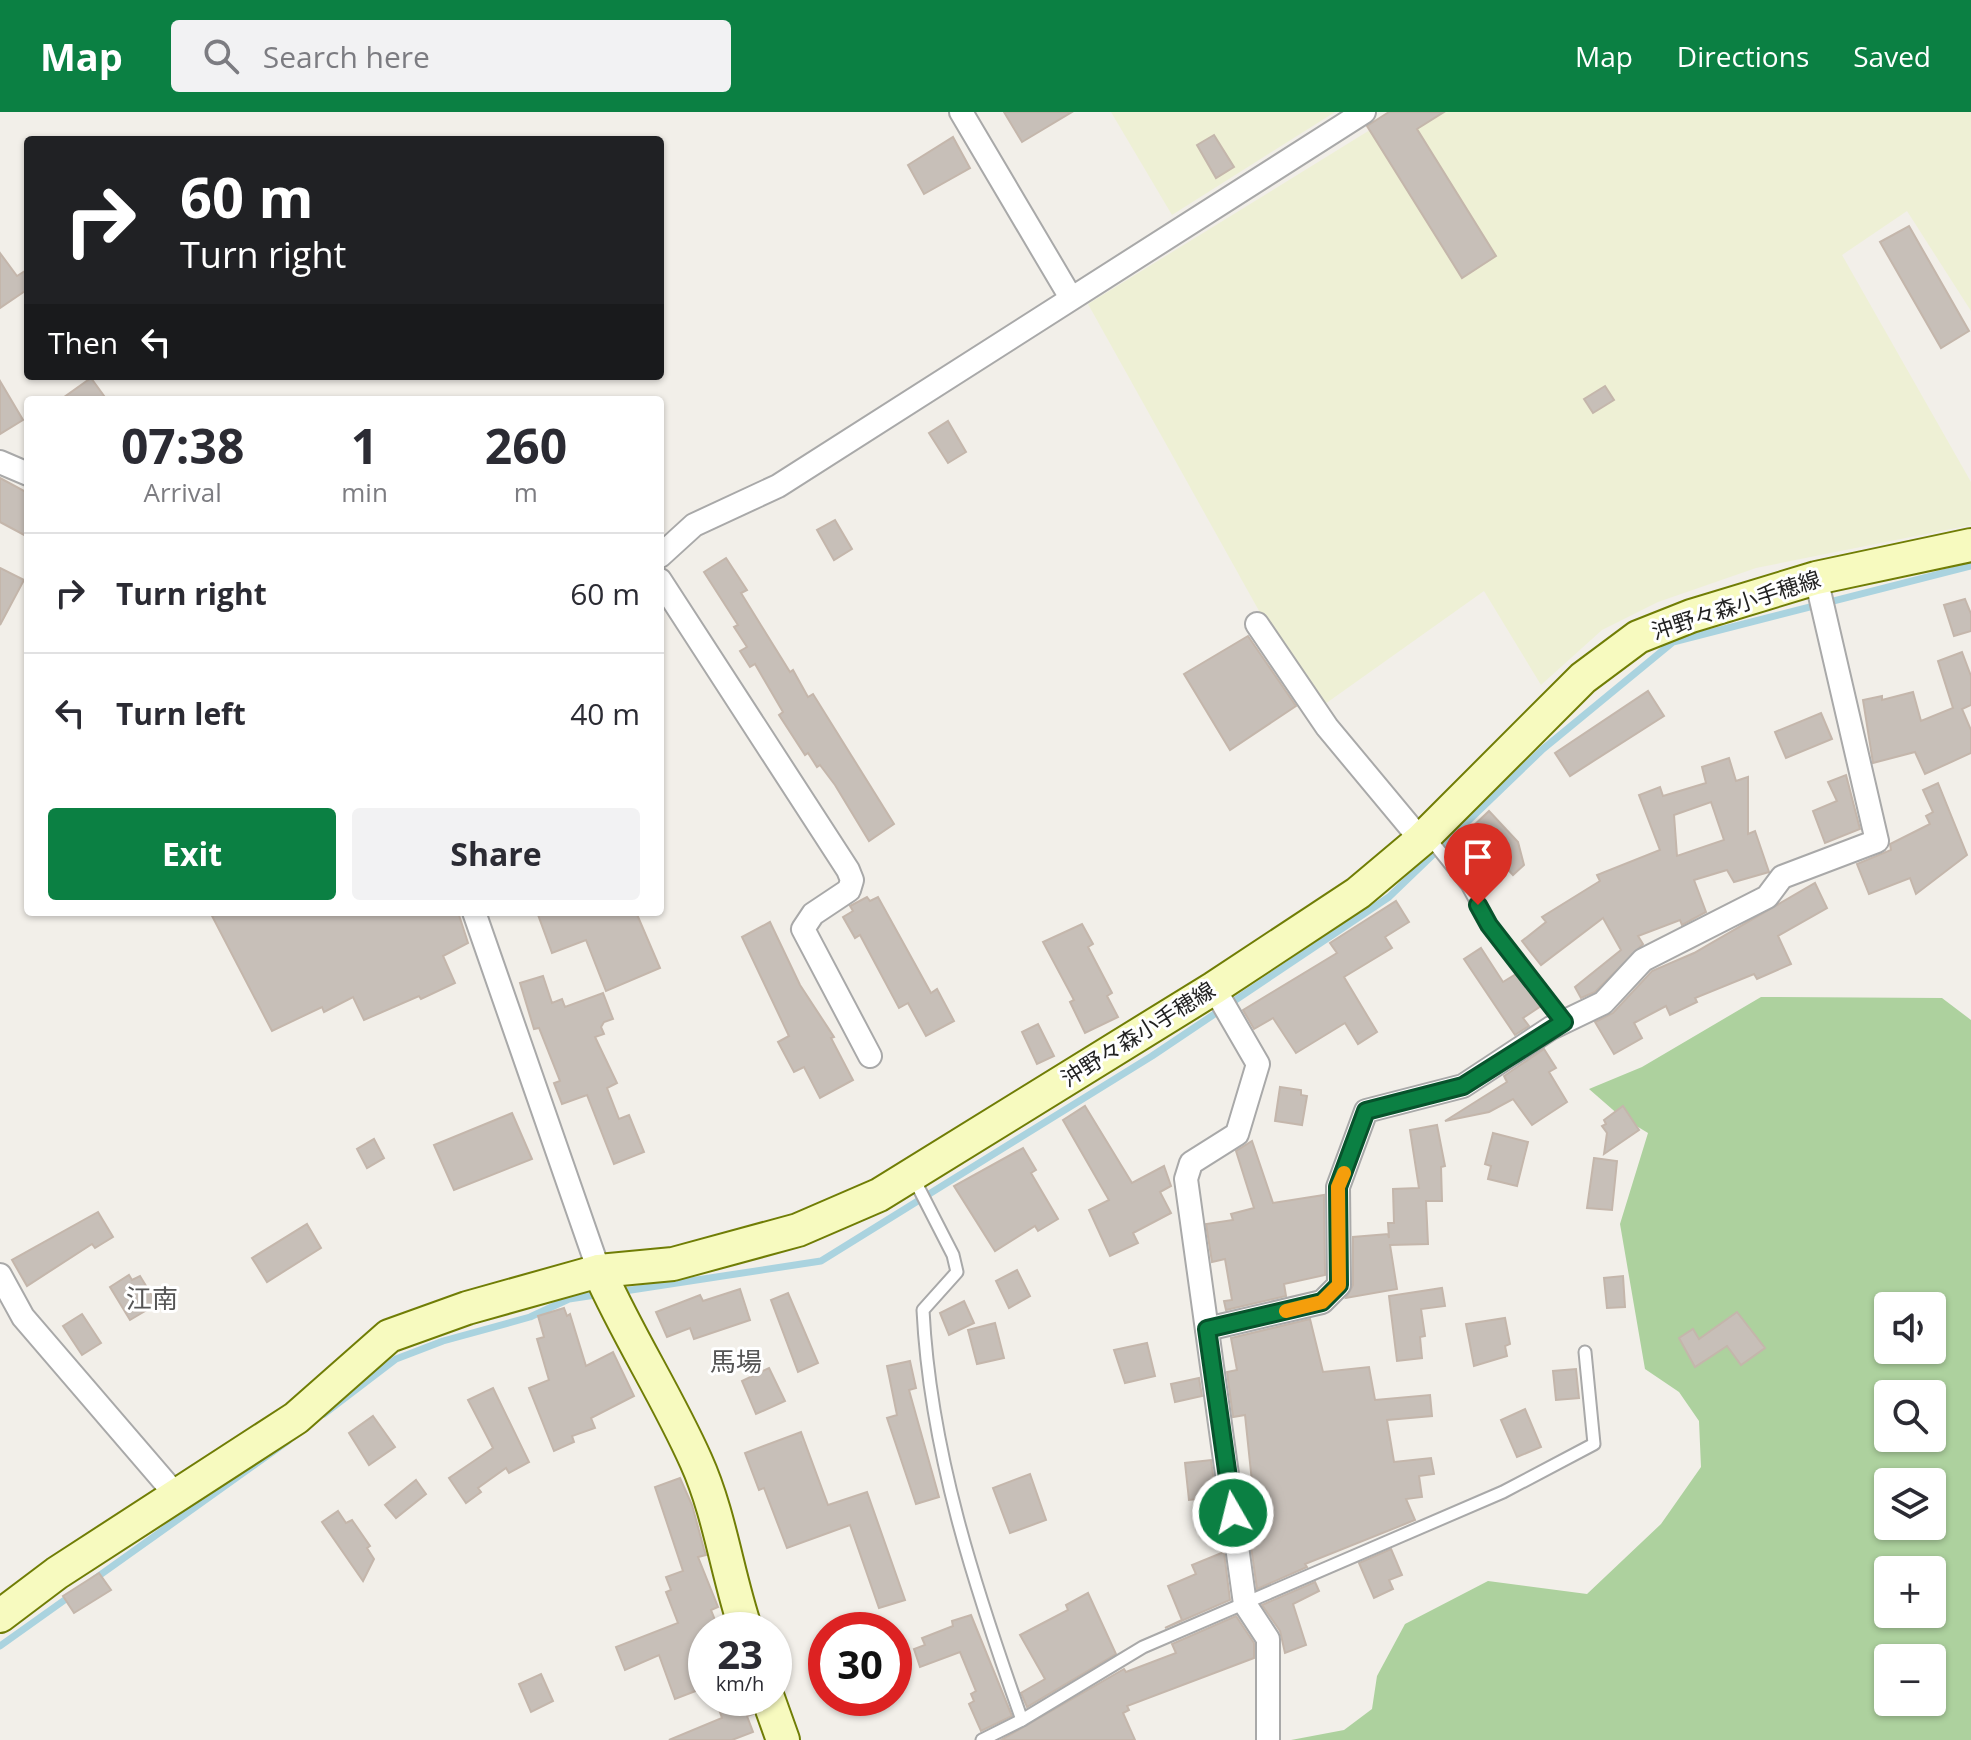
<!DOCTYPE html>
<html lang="en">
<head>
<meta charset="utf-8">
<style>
	body { margin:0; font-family:"Open Sans","Noto Sans JP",sans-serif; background:#f2f2f3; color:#2b2b33; height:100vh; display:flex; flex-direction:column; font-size:30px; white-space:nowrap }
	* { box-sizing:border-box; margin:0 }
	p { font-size:26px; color:#7c7c81 }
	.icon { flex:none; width:44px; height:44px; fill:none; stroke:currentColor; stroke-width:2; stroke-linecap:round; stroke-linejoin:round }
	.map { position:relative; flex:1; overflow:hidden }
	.sheet { position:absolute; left:24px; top:284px; width:640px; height:520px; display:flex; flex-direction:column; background:#fff; border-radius:8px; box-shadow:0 2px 6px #0004 }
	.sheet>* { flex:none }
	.hud { position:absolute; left:24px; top:24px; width:640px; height:244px; border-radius:8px; box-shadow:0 2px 6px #0004; background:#202124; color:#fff; overflow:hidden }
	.fabs { position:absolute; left:1874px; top:1180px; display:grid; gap:16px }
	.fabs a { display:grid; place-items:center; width:72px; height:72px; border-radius:8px; background:#fff; box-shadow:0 2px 6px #0004; font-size:40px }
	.speed { position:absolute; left:688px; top:1500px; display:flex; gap:16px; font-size:40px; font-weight:700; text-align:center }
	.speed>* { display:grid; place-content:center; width:104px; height:104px; border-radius:50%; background:#fff; box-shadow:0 2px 6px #0004; line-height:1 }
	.speed small { font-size:20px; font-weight:400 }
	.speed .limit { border:12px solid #d22; background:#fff; color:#111 }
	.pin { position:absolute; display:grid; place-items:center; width:68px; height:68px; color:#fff; margin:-82px -34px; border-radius:50% 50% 50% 0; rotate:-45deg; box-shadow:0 0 8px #0007 }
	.pin .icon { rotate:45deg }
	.me { position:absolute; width:88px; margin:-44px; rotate:352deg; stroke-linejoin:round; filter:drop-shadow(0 0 6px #0008) }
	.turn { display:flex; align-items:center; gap:28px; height:168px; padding:0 24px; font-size:36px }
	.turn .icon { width:104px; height:104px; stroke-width:2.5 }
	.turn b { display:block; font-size:56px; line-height:68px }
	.then { display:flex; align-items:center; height:76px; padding:0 24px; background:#0003; gap:16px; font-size:30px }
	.eta { display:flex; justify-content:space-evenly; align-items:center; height:136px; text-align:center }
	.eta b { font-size:48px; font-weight:700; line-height:56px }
	.button { display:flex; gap:16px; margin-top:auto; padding:16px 24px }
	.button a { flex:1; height:92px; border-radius:8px; background:#0b8043; color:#fff; font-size:32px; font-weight:700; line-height:92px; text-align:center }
	.button a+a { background:#f2f2f3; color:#2b2b33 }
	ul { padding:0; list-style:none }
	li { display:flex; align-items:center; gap:24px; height:120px; padding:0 24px; border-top:2px solid #e1e1e2 }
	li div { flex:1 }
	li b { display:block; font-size:30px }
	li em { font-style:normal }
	header { display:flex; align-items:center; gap:48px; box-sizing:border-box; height:112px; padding:0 40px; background:#0b8043; color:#fff }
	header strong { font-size:38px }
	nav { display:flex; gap:44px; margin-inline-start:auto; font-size:28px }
	.search { width:560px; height:72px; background:#f2f2f3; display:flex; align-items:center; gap:20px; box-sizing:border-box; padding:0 28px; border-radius:8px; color:#7c7c81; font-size:30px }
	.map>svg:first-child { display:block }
</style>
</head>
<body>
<header>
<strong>Map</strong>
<div class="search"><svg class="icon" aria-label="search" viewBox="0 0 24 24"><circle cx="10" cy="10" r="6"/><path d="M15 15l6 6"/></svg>Search here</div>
<nav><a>Map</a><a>Directions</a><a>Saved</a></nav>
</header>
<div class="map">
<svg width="1971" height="1628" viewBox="0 0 1971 1628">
	<rect width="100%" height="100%" fill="#f2efe9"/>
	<g fill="#eef0d5">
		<polygon points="1111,0 1335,0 1172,103"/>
		<polygon points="1399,0 1971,0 1971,199 1907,99 1842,143 1971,370 1971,413 1756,456 1658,490 1602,518 1541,573 1484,479 1325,592 1263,506 1088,192"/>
	</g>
	<path fill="#add19e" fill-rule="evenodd" d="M1761,885L1942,886L1971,908V1628H1291L1344,1618L1372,1597L1377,1564L1405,1512L1488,1469L1587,1482L1661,1412L1701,1355L1699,1309L1679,1280L1645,1257L1620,1112L1648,1021L1620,1004L1589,977L1642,955ZM1888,1194H1932V1238H1888ZM1888,1282H1932V1326H1888ZM1888,1370H1932V1414H1888ZM1888,1458H1932V1502H1888ZM1888,1546H1932V1590H1888Z"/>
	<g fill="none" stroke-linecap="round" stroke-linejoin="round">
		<g stroke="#aad3df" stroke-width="7">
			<polyline points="618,1180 821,1149 1152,944 1389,785 1543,637 1673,530 1971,454"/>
			<polyline points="324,1302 396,1247 443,1229 530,1205 569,1187 602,1182"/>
			<polyline points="93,1468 288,1329"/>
			<polyline points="0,1534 73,1482"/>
		</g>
	</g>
	<g fill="#c7bfb8" stroke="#c4b6ab" stroke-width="2" fill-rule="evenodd">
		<polygon points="1004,0 1072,0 1022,30"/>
		<polygon points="1389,0 1444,0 1417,17 1496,144 1462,166 1367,14"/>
		<polygon points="1214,23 1234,55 1216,66 1197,33"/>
		<polygon points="953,25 970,56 924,82 908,53"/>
		<polygon points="1909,114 1969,219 1941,236 1880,130"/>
		<polygon points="0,141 17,164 28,157 28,177 0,196"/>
		<polygon points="91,266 107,288 60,288"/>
		<polygon points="0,269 23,308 0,322"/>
		<polygon points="1605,274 1614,288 1593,301 1584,287"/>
		<polygon points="948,309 966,340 948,351 929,321"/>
		<polygon points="0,366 28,381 28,425 0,410"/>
		<polygon points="835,408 852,437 834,448 817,418"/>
		<polygon points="726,446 747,478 741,481 790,560 793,558 808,585 813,582 894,712 869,729 835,673 820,653 817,655 808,641 805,643 779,603 783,600 755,552 750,555 740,539 747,535 734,515 738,513 704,460"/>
		<polygon points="0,456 24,468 0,513"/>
		<polygon points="1965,487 1971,502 1971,519 1954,524 1944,493"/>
		<polygon points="1248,524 1296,594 1230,638 1184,562"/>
		<polygon points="1962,540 1971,564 1971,593 1962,597 1971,618 1971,641 1925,662 1915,640 1873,651 1863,588 1882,584 1882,588 1913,580 1921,609 1953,596 1938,549"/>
		<polygon points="1648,579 1664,604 1570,664 1555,641"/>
		<polygon points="1821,601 1832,627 1786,646 1775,620"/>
		<path d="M1729,646L1736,669L1748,665V722L1755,719L1769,760L1734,770L1727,758L1694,768L1706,800L1682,813L1680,808L1638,824L1643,832L1595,880L1581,886L1575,875L1621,838L1603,806L1541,853L1522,829L1546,810L1542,805L1600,769L1597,763L1660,738L1639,683L1660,675L1663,684L1706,671L1702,655ZM1711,690L1724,728L1677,744L1674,703Z"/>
		<polygon points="1846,663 1860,717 1825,731 1813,699 1837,689 1828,670"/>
		<polygon points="1938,671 1967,743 1916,782 1910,766 1869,782 1857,752 1891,738 1890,732 1930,712 1926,704 1933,700 1923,678"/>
		<polygon points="1489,699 1518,730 1524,753 1513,763 1470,717"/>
		<polygon points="1815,771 1827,796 1778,824 1791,852 1757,867 1754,862 1695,886 1697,890 1670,903 1666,894 1634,911 1642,926 1614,942 1595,910 1613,901 1652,859 1694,841"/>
		<polygon points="867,785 870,789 878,785 931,881 937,877 954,909 926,924 908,891 899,896 860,823 855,826 843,805 853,799 850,794"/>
		<polygon points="1396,789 1409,810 1385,825 1392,836 1344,865 1377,920 1358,932 1345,911 1296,941 1273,906 1254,917 1243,898 1337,841 1330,831"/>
		<polygon points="210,800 458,800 468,831 443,844 455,871 421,887 419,884 364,908 353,885 324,900 322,895 272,919"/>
		<polygon points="537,800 636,800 660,856 606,879 586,828 552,841"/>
		<polygon points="770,810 800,873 834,925 831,926 853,968 820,986 804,955 794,960 778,930 789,924 742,825"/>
		<polygon points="1082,812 1093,832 1088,835 1112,881 1107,884 1118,905 1085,921 1070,890 1074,888 1043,830"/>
		<polygon points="1481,836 1503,870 1516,862 1541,894 1523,906 1529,914 1515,923 1464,847"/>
		<polygon points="543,864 552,891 562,887 565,895 603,881 613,907 604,910 601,915 604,922 595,925 617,971 607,976 619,1007 629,1003 644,1040 614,1052 587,983 562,992 554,971 560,969 539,916 534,917 520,871"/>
		<polygon points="1038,912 1054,944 1037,952 1022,920"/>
		<polygon points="1544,937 1556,956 1549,960 1567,990 1532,1013 1513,987 1489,1000 1445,1009 1507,970 1504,964"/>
		<polygon points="1280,975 1301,978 1301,983 1307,984 1302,1013 1275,1009"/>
		<polygon points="1085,994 1132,1071 1164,1054 1171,1074 1160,1080 1171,1101 1133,1121 1138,1131 1110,1144 1089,1098 1109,1088 1063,1008"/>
		<polygon points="1623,994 1639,1018 1604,1042 1607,1021 1602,1014 1606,1012 1604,1008"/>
		<polygon points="512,1001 532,1047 454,1078 434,1033"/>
		<polygon points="1437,1013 1445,1054 1441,1055 1442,1089 1426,1089 1428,1132 1390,1133 1397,1177 1346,1186 1353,1173 1353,1125 1388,1122 1389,1126 1388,1111 1394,1111 1393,1077 1419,1076 1410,1018"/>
		<polygon points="1493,1021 1528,1030 1517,1074 1488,1067 1491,1054 1485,1052"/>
		<polygon points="374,1027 384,1046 367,1056 357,1037"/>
		<polygon points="1252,1029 1273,1091 1324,1083 1325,1163 1284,1172 1286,1184 1226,1198 1224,1189 1232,1188 1225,1147 1212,1150 1206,1112 1233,1108 1231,1102 1254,1096 1236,1039"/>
		<polygon points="1023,1036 1036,1058 1031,1061 1058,1107 1038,1119 1035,1114 995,1139 954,1074"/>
		<polygon points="1594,1046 1617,1049 1612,1098 1587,1096"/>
		<polygon points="98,1100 113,1125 95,1136 92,1132 27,1174 12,1148"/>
		<polygon points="307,1112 321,1136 267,1170 252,1146"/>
		<polygon points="1017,1158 1030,1184 1009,1196 996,1169"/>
		<polygon points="129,1163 132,1168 140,1164 157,1192 130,1208 110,1175"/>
		<polygon points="1623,1164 1625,1195 1607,1196 1604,1166"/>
		<polygon points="1442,1176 1445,1194 1421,1197 1425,1224 1420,1225 1422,1246 1397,1249 1389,1184"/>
		<polygon points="740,1177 750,1208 694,1227 690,1216 667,1225 656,1200 700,1183 703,1189"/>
		<polygon points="788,1181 818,1251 798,1260 771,1188"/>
		<polygon points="964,1189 974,1211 949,1223 940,1201"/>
		<polygon points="564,1196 567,1204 570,1202 586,1254 613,1240 634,1284 591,1306 595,1316 572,1324 574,1330 554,1339 529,1276 549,1268 537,1227 544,1225 538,1204"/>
		<polygon points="1737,1200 1765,1236 1741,1253 1727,1234 1695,1255 1679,1226 1693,1217 1699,1227"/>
		<polygon points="82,1202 101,1231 82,1243 63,1214"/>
		<polygon points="1505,1206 1510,1232 1505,1234 1507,1244 1474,1254 1466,1212"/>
		<polygon points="1310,1207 1323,1260 1369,1255 1375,1288 1430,1283 1432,1304 1387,1308 1394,1350 1431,1346 1434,1362 1419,1364 1422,1385 1406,1387 1415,1408 1305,1452 1307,1455 1257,1477 1242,1371 1252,1370 1245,1303 1233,1305 1227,1260 1237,1258 1231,1226"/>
		<polygon points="995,1211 1004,1246 977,1252 968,1218"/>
		<polygon points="1147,1231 1155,1264 1125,1271 1114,1238"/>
		<polygon points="910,1249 916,1276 909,1278 939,1385 916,1392 887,1306 897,1303 887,1254"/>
		<polygon points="769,1256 785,1289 756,1302 742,1269"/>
		<polygon points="1576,1257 1579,1286 1556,1288 1553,1259"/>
		<polygon points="1199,1266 1202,1284 1175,1290 1171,1272"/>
		<polygon points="493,1276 529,1350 509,1361 506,1356 478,1376 481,1380 466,1391 449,1366 493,1336 468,1288"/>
		<polygon points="1525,1297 1541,1335 1517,1345 1501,1308"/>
		<polygon points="373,1304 395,1335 369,1353 349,1321"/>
		<polygon points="801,1320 828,1393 867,1380 905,1488 879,1496 850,1413 787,1436 764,1376 759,1378 745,1341"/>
		<polygon points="1211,1348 1216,1385 1189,1388 1185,1351"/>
		<polygon points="1030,1362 1046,1408 1010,1421 993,1376"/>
		<polygon points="680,1366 692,1393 704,1437 706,1443 698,1445 718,1495 711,1498 719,1518 706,1518 706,1575 675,1587 659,1543 625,1558 616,1535 678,1511 666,1480 671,1478 666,1465 683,1459 655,1375"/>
		<polygon points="416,1368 426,1382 396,1406 385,1393"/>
		<polygon points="338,1399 346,1411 352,1408 370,1434 367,1436 374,1447 363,1469 322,1410"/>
		<polygon points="1391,1437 1402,1463 1389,1468 1393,1477 1374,1486 1359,1451"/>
		<polygon points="1224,1440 1230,1488 1165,1516 1182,1508 1168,1474 1196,1462 1192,1453"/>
		<polygon points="99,1461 111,1478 74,1501 63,1484"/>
		<polygon points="1315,1470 1319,1479 1293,1492 1306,1533 1285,1541 1280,1519 1262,1493"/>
		<polygon points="1088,1481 1116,1542 1027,1595 1021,1581 1045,1567 1020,1523 1068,1498 1066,1493"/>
		<polygon points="971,1503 1012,1604 981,1619 969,1592 974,1589 971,1582 976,1579 960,1540 920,1555 914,1537 925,1533 922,1526 953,1514 952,1509"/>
		<polygon points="1236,1504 1254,1531 1254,1546 1127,1594 1129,1598 1123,1601 1135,1628 1001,1628 1124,1557 1126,1560 1176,1541 1172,1532"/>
		<polygon points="541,1562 553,1589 531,1600 519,1572"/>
		<polygon points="715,1586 749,1586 753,1602 747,1604 753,1620 732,1628 669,1628 722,1606"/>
	</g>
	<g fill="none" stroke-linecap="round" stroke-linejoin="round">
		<defs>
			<g id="lane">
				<polyline points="1427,723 1467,773 1489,813 1564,910"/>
				<path d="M912,1063L953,1143L957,1160L923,1198C930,1339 975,1476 1022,1608"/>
				<polyline points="982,1628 1022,1608 1143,1535 1503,1380 1594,1332 1585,1240"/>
			</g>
			<g id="street">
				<polyline points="961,0 1071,186"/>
				<polyline points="0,350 28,362"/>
				<polyline points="660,444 694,413 778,374 1364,0"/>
				<polyline points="660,468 848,758 852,768 849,778 813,802 803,817 870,944"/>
				<polyline points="1257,512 1327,615 1421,728"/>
				<polyline points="474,800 599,1159"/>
				<polyline points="1214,876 1258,952 1237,1022 1191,1051 1186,1067 1245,1492 1268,1527 1268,1628"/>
				<polyline points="0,1163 23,1205 176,1383"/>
				<polyline points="1207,1217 1322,1190 1339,1173 1338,1075 1366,999 1463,974 1551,916 1603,891 1643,848 1767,785 1782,765 1877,729 1816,466"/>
			</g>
			<g id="secondary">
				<path d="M599,1159C628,1224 667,1284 696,1349C720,1402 727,1462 746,1518"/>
				<polyline points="0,1504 57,1461 296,1306 389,1224 467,1196 599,1159 673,1152 798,1118 879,1083 1214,876 1358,781 1421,728 1583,566 1638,525 1691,504 1816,466 1971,433"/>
				<polyline points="768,1586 783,1628"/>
			</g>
		</defs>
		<use href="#lane" stroke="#a9a9a9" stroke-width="15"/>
		<use href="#street" stroke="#a9a9a9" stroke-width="26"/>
		<use href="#secondary" stroke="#707d05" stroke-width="36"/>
		<use href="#lane" stroke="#fff" stroke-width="11"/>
		<use href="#street" stroke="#fff" stroke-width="22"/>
		<use href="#secondary" stroke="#f7fabf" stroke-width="32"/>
	</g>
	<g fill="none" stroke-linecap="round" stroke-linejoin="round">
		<defs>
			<polyline id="route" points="1233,1401 1207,1217 1322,1190 1339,1173 1338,1075 1366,999 1463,974 1564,910 1489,813 1478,793"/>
		</defs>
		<use href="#route" stroke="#07532c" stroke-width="20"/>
		<use href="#route" stroke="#0b8043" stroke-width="14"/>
		<polyline stroke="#f59e0b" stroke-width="14" points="1286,1199 1322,1190 1339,1173 1338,1075 1344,1061"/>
	</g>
	<g text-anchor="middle" stroke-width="6" stroke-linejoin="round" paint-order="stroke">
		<g font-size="22" fill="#222" stroke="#fff">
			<text transform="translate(1736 493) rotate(-18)" y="8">沖野々森小手穂線</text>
			<text transform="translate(1138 922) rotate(-32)" y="8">沖野々森小手穂線</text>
		</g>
		<g font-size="26" fill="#555" stroke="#fff">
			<text x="152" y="1196">江南</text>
			<text x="736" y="1259">馬場</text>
		</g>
	</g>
</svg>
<div class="fabs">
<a><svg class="icon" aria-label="sound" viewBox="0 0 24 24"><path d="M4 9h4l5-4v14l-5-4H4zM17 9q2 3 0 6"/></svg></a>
<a><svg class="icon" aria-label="search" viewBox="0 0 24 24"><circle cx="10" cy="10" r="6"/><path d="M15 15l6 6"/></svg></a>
<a><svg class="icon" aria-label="layers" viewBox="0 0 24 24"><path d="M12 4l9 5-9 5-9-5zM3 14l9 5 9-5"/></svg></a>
<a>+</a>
<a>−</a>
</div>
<div class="speed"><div>23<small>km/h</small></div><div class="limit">30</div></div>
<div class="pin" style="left:1478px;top:793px;background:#d93025"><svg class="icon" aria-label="arrive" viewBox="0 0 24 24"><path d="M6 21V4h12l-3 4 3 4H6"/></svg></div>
<svg class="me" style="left:1233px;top:1401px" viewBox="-20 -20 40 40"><circle r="17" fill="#0b8043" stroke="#fff" stroke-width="3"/><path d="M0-11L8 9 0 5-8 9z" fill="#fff"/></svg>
<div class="hud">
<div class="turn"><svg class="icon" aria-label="right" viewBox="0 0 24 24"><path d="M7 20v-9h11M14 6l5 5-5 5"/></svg><div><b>60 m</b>Turn right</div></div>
<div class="then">Then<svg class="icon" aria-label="left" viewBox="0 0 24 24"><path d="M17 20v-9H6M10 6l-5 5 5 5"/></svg></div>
</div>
<section class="sheet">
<div class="eta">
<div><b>07:38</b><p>Arrival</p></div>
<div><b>1</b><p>min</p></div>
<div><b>260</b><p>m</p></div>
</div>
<ul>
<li><svg class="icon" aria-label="right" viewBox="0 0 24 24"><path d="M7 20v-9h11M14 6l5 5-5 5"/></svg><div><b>Turn right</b></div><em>60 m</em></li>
<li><svg class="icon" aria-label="left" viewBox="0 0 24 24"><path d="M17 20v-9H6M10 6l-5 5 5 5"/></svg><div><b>Turn left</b></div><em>40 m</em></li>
</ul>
<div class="button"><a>Exit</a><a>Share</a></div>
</section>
</div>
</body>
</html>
